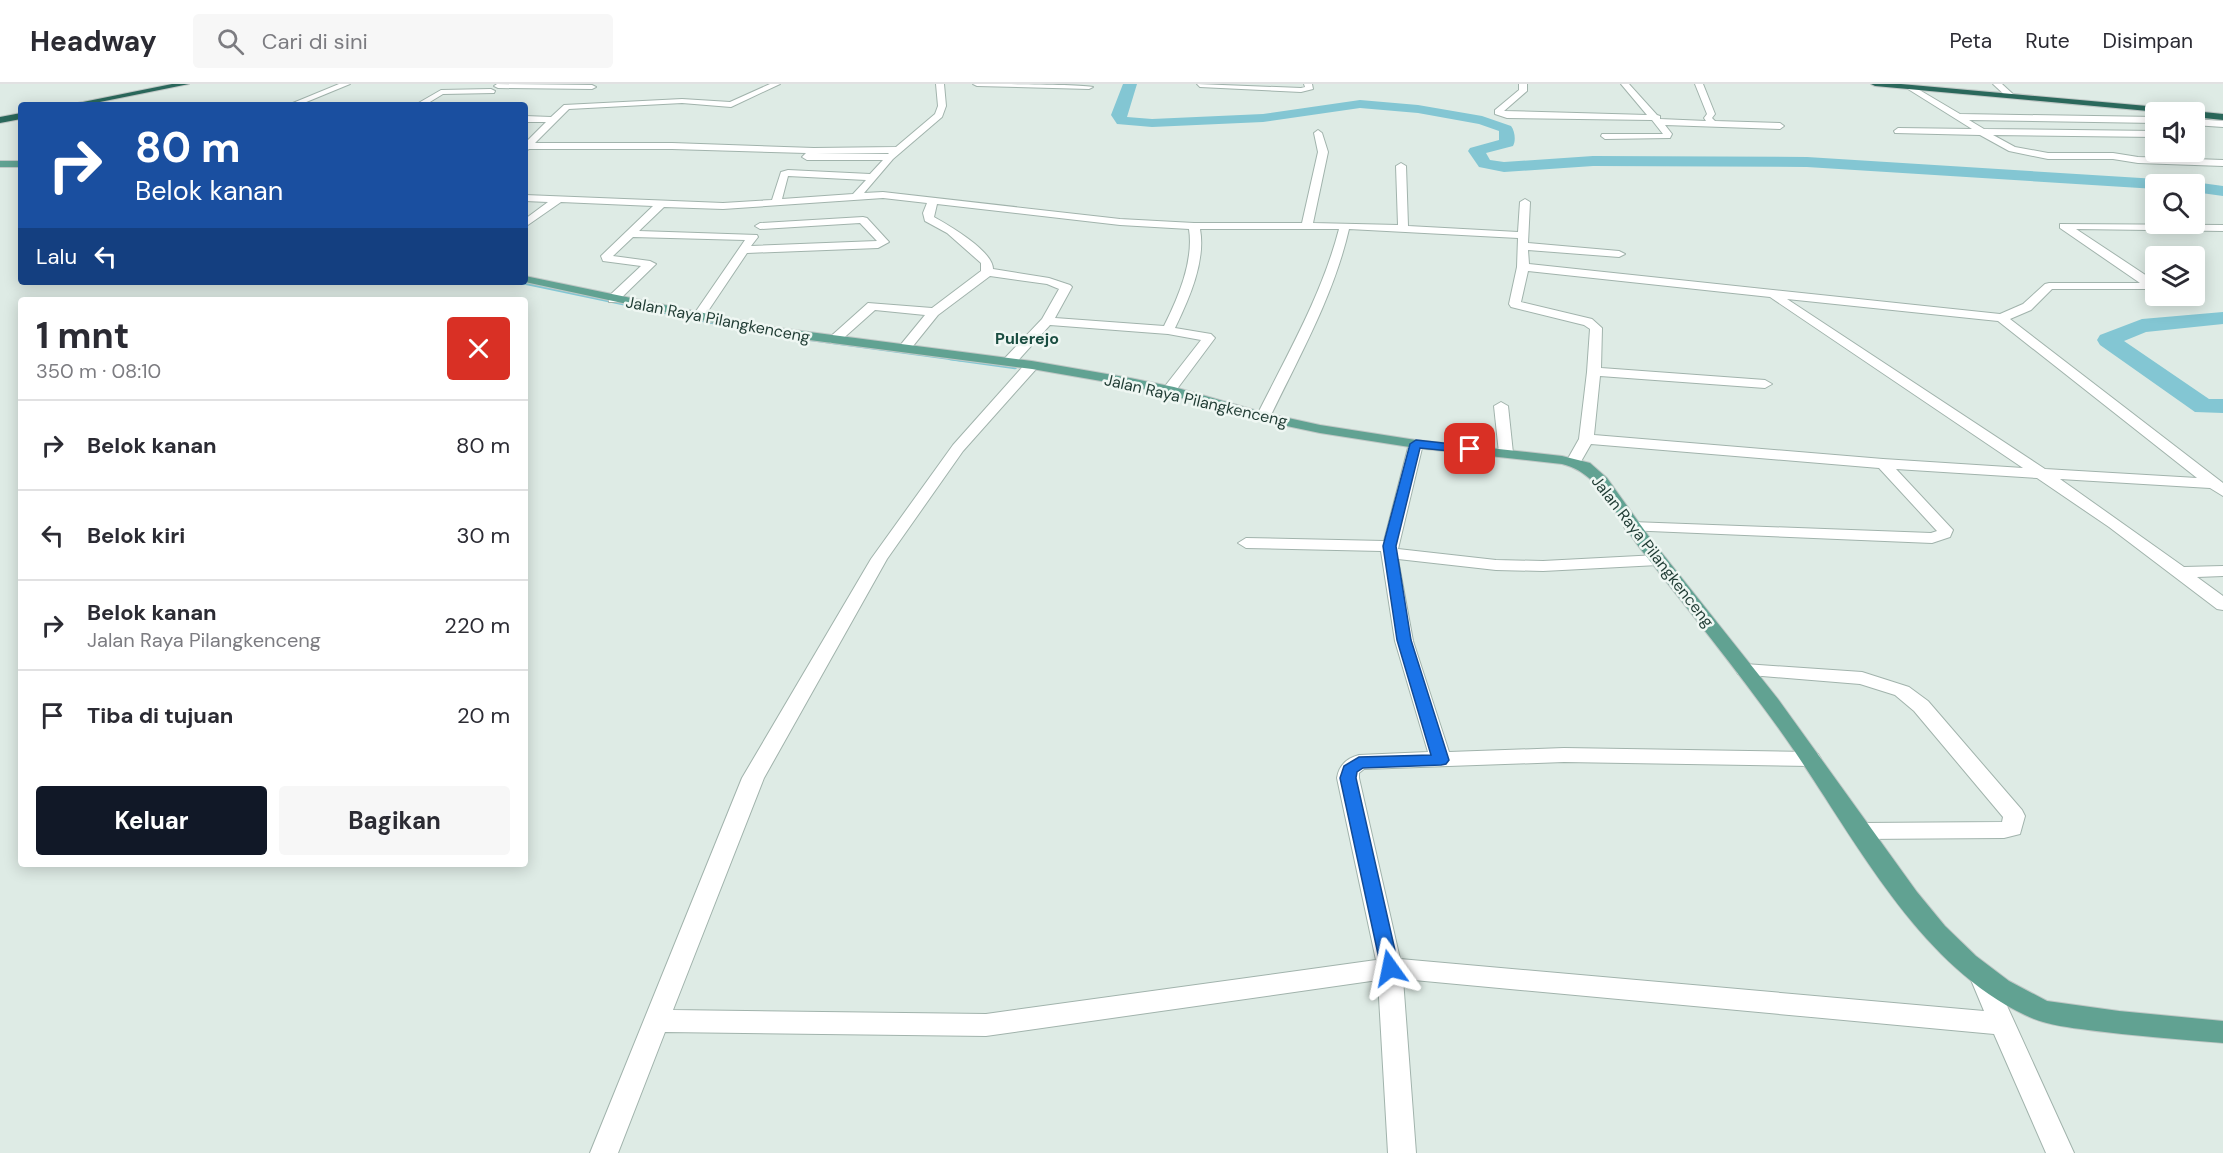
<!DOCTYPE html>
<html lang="id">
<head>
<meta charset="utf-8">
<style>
	body { margin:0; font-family:"DM Sans",sans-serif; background:#f7f7f7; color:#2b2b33; height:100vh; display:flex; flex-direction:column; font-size:22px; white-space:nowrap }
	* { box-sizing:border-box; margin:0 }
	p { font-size:20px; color:#7c7c81 }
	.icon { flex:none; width:33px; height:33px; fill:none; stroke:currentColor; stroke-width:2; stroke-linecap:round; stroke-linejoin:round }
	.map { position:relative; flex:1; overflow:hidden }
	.details { position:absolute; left:18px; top:213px; width:510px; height:570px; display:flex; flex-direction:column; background:#fff; border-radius:6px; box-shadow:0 3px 15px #0003 }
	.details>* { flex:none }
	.top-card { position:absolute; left:18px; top:18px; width:510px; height:183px; border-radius:6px; box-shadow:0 3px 15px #0003; background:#1a4fa0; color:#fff; overflow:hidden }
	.buttons { position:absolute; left:2145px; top:18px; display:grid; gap:12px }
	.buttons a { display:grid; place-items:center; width:60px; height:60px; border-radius:6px; background:#fff; box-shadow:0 3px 15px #0003; font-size:30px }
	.pin { position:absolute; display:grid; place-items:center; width:51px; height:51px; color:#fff; margin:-26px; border-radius:12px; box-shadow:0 3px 9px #0006 }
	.me { position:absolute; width:66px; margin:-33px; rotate:348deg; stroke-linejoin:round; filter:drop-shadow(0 0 4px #0008) }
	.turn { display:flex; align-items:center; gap:21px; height:126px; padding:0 18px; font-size:27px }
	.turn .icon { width:78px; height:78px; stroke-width:2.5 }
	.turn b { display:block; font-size:42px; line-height:51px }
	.then { display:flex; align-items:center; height:57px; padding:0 18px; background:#0003; gap:12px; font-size:22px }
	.round { display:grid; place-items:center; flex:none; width:63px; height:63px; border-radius:6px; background:#f7f7f7 }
	.overview { display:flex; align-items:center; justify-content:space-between; height:102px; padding:0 18px }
	h1 { font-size:36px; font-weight:700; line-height:45px }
	.cta { display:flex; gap:12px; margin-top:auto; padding:12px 18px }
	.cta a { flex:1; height:69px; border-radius:6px; background:#111827; color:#fff; font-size:24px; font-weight:700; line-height:69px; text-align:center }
	.cta a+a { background:#f7f7f7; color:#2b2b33 }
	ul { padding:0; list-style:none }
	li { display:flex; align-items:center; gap:18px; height:90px; padding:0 18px; border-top:2px solid #e1e1e2 }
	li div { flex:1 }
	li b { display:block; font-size:22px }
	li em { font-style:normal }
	header { display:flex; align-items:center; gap:36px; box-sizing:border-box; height:84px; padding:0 30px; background:#fff; border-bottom:2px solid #e1e1e2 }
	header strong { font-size:28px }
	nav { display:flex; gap:33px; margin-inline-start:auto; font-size:21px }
	.search { width:420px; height:54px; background:#f7f7f7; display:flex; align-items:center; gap:15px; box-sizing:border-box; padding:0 21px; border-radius:6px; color:#7c7c81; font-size:22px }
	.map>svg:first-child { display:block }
</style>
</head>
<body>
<header>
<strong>Headway</strong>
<div class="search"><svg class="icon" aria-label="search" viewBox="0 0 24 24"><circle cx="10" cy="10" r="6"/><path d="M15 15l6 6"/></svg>Cari di sini</div>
<nav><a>Peta</a><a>Rute</a><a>Disimpan</a></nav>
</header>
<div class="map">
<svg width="2223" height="1069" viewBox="0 0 2223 1069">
	<rect width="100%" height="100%" fill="#deebe5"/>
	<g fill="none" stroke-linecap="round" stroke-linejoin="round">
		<g stroke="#83c6d3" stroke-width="3">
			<polyline points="519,198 748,246"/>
			<polyline points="784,252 961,276"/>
		</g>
		<polyline stroke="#83c6d3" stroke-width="4.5" points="950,274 1015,283"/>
		<g fill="#83c6d3" fill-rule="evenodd">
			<path d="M1123,0H1137L1127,33L1152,35L1263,30L1360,16L1418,21L1482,32L1511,42C1515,47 1516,57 1513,62L1486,69L1490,76L1504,78L1593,72L1807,73L2157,95L2163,96L2166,100H2156V105L1807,83L1593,82L1504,88L1479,83L1468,67L1470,64L1499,56V47L1479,40L1418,29L1360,24L1263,38L1152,43L1117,40L1111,31Z"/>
			<polygon points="2194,98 2223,102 2223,112 2194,108 2194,100 2187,100"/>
			<polygon points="2223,228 2223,240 2146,248 2124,257 2209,315 2223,315 2223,329 2195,328 2100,261 2097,256 2100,251 2142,235"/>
		</g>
		<defs>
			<g id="minor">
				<polygon points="339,0 350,0 299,21 288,21"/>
				<polygon points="497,0 592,1 596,3 592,5 498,4 494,2"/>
				<path d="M770,0H780L731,23L682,19L569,25L535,59H672L814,64L896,63L935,30L938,22L936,0H944L946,22L942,33L893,75L864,109L883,108L1120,135L1194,139H1302L1318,68L1314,49L1318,46L1322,49L1328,68L1313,139L1398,141L1396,82L1401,79L1406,82L1408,142L1518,148L1520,118L1525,115L1530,118L1528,159L1619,167L1625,170L1619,173L1528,166L1529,180L2000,230L2023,220L2045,200L2049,199H2140L2060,144V140L2223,141V147L2076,145L2156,198V205H2052L2031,226L2010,235L2223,399V412L2210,404L2060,395L2184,483L2223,482V492L2197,493L2223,512V526L2217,525L2109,443L2037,394L1896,385L1953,446L1950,453L1932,459L1626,446L1624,443L1626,440L1632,438L1931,449L1937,447L1879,384L1591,360L1579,381H1569L1566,378L1579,355L1587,288L1590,245L1584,241L1511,223L1509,220L1517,183L1518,154L1349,145C1334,211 1299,273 1270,333L1263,337L1256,333C1286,273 1322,211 1339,145H1200C1206,177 1189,215 1175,244L1211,250L1215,254L1174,309L1169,310L1162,306L1201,256L1168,250L1050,241L1014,281H1004L1002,278L1004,275L1042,235L1059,205L1047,200L990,192L938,231L909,267L904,268L898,264L925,231L875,226L838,259H830L828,256L830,253L868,219L932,224L981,187V179L947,149L925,137L923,129L927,119L883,114L723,125L664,123L639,147L757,151L758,153L751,162L877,157L860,139L760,145L755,142L760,139L863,133L867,134L889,158L878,164L747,169L702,236L698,237L692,233L745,156L633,153L613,172L650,177L656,180L617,218H609V212L641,182L603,177L601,172L653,122L561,118L525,143V135L548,118L525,117V111L723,119L772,116L781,88L788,86L870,90L883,76H807L802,73L806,69L672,65H529L525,67V59L546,38H525V32L551,33L564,21L682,15L730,18ZM889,69L888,70H816ZM788,92L866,96L853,110L782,115ZM937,120L1120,141L1189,145C1194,177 1178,214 1164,242L1055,234L1072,203L1070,201L1049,194L993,185C993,167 950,142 934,133ZM1528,187L1770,213L2023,384L1883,375L1594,351L1600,292L1765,304L1772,300L1765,296L1601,284L1602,244L1592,235L1521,218ZM1787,215L1998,237L2197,394L2045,385Z"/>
				<path d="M973,0C992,0 1082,0 1093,3L1089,5L977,2Z"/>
				<polygon points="1197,0 1301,4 1305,3 1304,0 1312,0 1313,5 1301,8 1200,3"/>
				<polygon points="1519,0 1527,0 1527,7 1504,27 1647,31 1621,0 1629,0 1657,31 1660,32 1660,35 1706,37 1704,34 1707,30 1695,0 1703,0 1715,30 1712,34 1715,37 1780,39 1784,42 1780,45 1665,41 1672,50 1670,54 1605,55 1601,52 1602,50 1663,50 1652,36 1507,34 1495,30 1495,26 1519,6"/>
				<polygon points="1993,0 2002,0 2015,12 2008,14"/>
				<polygon points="1911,1 1960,30 2156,33 2156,39 1969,36 1984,45 2156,47 2156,53 1993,51 2015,63 2048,69 2113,69 2138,73 2223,76 2223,82 2138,79 2113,75 2048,75 2009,67 1980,51 1895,49 1894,47 1898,44 1972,45 1908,5 1907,3"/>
				<polygon points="491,5 495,7 494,9 443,10 425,21 415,21 441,6"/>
				<polygon points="2194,35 2223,37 2223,43 2194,41"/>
				<path d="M1032,277L1039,281L1037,284L963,367L887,475L764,694L673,926L986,930L1376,876L1337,694C1339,681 1347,674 1359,671L1428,668L1395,557L1381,467L1246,464L1238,459L1246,454L1384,457L1409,360L1416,356L1423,360L1398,465L1496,476L1543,477L1658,471L1666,476L1658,481L1543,487L1496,486L1398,475L1413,557L1449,668L1564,664L1811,668L1818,670L1821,675L1818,680L1811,682L1564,678L1364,685L1359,689V694L1400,875L1984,927L1969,891L1972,884L1981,881L1990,884L1993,891L2074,1069H2046L1994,950L1403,895L1416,1069H1388L1378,896L986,952L665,948L618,1069H590L742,694L871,475L953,361L1027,278Z"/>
				<polygon points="1501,318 1508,322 1513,369 1506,373 1499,369 1494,322"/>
				<polygon points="1745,580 1862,588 1909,603 1928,617 2022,726 2025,732 2020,750 2004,754 1861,755 1853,753 1850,747 1853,741 1861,739 2002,738 2003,733 1914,627 1895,611 1860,600 1738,590 1736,586 1738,582"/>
			</g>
			<g id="major">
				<rect x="0" y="77" width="21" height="6"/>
				<path d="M525,192L771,243L1032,277L1130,294L1174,303L1265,329L1320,341L1416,356L1562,372L1590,379L1607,394L1650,454L1778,615L1917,808L1945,842L1976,872L2009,897L2047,917L2119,927L2223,937V959C2178,955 2133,952 2088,946C2067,943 2045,941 2025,931C1914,878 1852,748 1784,652C1738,587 1688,526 1639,463C1617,434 1601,389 1562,380L1416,364L1320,349L1258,336L1167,310L1130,302L1032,285L771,251L525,198H523Z"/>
			</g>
			<g id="highway">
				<polygon points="172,0 189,0 85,21 68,21"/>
				<polygon points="1871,0 1901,0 2181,25 2185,28 2159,28 1875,2"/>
				<polygon points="2194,27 2223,30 2223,36 2194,33 2194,28 2191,28"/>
				<polygon points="21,29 21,35 0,39 0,33"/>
			</g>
		</defs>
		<use href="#minor" stroke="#a1b3ac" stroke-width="2"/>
		<use href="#major" stroke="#c0c8c6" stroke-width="2"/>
		<use href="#highway" stroke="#c0c8c6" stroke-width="2"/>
		<use href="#minor" fill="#fff" fill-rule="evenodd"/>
		<use href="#major" fill="#61a292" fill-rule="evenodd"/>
		<use href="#highway" fill="#2a685b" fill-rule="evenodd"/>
	</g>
	<polygon fill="#1a73e8" stroke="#114b97" stroke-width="1.5" points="1416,356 1470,362 1476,365 1470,369 1420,364 1396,462 1411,556 1449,676 1446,680 1441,681 1363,684 1357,688 1356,694 1399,884 1397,890 1390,892 1383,890 1381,884 1340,694 1344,682 1359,673 1431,671 1397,556 1383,462 1410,360"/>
	<g text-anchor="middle" stroke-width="5" stroke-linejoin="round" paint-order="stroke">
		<g font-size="16" fill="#1f3b33" stroke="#eff7f3">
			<text transform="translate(718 235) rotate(11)" y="6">Jalan Raya Pilangkenceng</text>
			<text transform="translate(1196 316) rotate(13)" y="6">Jalan Raya Pilangkenceng</text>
			<text transform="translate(1653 467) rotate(52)" y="6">Jalan Raya Pilangkenceng</text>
		</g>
		<g font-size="16" font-weight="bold" fill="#1a4d41" stroke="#eff7f3">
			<text x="1027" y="260">Pulerejo</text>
		</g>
	</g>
</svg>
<div class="buttons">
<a><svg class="icon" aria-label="sound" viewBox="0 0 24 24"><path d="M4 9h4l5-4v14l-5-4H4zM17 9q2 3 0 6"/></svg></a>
<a><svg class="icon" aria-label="search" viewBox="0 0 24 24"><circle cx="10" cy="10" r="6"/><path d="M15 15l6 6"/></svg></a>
<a><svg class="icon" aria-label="layers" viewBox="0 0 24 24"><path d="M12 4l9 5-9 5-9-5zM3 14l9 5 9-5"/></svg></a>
</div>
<div class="pin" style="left:1470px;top:365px;background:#d93025"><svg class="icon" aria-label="arrive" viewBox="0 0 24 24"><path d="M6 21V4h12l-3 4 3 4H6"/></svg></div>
<svg class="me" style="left:1390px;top:884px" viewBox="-20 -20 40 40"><path d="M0-17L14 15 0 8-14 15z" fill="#1a73e8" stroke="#fff" stroke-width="4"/></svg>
<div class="top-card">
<div class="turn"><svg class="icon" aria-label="right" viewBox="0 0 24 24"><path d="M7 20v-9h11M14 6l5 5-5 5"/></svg><div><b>80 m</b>Belok kanan</div></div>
<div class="then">Lalu<svg class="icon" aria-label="left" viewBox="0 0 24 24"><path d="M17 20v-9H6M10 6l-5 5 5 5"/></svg></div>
</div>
<section class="details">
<div class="overview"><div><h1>1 mnt</h1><p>350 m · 08:10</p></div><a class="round" style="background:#d93025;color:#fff"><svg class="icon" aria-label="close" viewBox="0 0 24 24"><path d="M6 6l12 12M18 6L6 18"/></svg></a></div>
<ul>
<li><svg class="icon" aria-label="right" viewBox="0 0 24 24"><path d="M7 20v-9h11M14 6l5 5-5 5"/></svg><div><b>Belok kanan</b></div><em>80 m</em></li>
<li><svg class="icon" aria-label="left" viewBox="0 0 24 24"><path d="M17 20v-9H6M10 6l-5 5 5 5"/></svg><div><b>Belok kiri</b></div><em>30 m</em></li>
<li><svg class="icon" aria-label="right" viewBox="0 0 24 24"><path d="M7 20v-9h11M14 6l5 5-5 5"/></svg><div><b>Belok kanan</b><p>Jalan Raya Pilangkenceng</p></div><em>220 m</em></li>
<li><svg class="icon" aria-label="arrive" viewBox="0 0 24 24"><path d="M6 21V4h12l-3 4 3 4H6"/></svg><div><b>Tiba di tujuan</b></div><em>20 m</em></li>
</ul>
<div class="cta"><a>Keluar</a><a>Bagikan</a></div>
</section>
</div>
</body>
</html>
